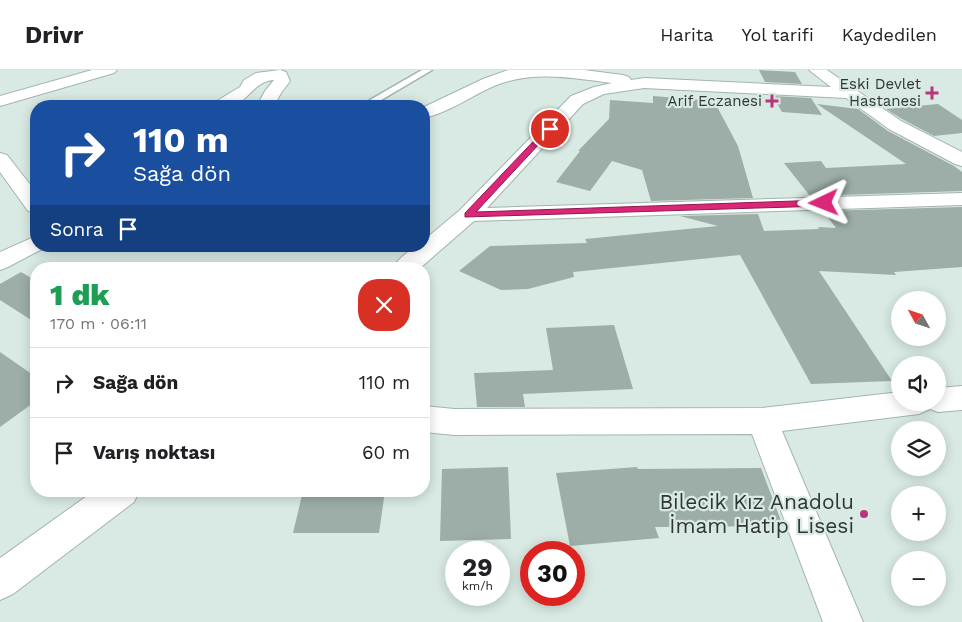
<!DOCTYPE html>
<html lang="tr">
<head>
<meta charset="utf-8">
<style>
	body { margin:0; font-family:"Work Sans",sans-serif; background:#f2f2f2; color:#202124; height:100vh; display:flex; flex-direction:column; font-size:19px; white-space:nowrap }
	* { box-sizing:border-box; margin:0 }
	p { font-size:16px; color:#757577 }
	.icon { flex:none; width:28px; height:28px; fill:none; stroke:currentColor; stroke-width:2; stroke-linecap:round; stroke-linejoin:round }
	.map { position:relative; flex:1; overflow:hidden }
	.drawer { position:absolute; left:30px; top:192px; width:400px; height:235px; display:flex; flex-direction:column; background:#fff; border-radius:20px; box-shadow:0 2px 12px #0003 }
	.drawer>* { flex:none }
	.banner { position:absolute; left:30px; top:30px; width:400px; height:152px; border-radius:20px; box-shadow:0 2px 12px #0003; background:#1a4fa0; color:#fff; overflow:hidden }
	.needle { width:32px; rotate:310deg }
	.controls { position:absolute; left:891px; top:221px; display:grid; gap:10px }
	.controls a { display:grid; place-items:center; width:55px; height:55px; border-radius:50%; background:#fff; box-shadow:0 2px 12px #0003; font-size:25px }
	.speed { position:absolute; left:445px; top:471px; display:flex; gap:10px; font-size:25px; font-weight:700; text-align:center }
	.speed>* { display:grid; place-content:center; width:65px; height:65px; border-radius:50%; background:#fff; box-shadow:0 2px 12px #0003; line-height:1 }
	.speed small { font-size:12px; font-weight:400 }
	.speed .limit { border:8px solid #d22; background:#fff; color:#111 }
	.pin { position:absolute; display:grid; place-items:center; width:42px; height:42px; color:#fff; margin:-21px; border:2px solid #fff; border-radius:50%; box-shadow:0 1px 5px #0007 }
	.me { position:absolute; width:55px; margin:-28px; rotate:268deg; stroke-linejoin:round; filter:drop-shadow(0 0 4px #0008) }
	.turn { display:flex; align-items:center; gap:18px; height:105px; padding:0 20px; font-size:22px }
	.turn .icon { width:65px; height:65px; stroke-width:2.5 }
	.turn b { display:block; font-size:35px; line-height:42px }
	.then { display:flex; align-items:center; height:48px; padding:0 20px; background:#0003; gap:10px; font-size:19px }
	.round { display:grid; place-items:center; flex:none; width:52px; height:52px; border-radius:20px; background:#f2f2f2 }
	.overview { display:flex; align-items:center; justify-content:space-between; height:85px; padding:0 20px }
	h1 { font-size:30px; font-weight:800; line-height:38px; color:#1e9e55 }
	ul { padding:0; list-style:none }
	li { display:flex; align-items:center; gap:15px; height:70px; padding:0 20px; border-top:1px solid #e0e0e0 }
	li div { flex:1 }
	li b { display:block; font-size:19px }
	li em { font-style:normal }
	header { display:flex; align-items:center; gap:30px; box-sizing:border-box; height:70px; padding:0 25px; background:#fff; border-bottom:1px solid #e0e0e0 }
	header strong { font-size:24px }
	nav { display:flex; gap:28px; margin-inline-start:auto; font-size:18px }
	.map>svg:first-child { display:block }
</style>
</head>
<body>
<header>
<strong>Drivr</strong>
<nav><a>Harita</a><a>Yol tarifi</a><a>Kaydedilen</a></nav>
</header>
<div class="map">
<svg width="962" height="552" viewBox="0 0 962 552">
	<rect width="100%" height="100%" fill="#d8eae3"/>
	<g fill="#9dada7">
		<polygon points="759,0 795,2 802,14 765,12"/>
		<polygon points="653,26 714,31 738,76 753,128 651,131 642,100 612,91 590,121 556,112 580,81 578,81 609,49 610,30 653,33"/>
		<polygon points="773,26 811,28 822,45 782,42"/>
		<polygon points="817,34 858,39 888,61 954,96 962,102 962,121 810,126 784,93 821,91 826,98 906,94"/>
		<polygon points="938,34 962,50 962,63 934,66 902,49 886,39"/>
		<polygon points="962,137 962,197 894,202 896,205 819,201 892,311 811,314 740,185 573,202 574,207 528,219 501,220 459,201 490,176 587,173 585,169 718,156 680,146 758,144 764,161 819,159 818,157 836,158 823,141"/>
		<polygon points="21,202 36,211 36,253 0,230 0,214"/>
		<polygon points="614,255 633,319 523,324 525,337 477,337 474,303 553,300 546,258"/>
		<polygon points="0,282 36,307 36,331 0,357"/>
		<polygon points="508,397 511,469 440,471 442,399"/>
		<polygon points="637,397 638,399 761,398 783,456 655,457 659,468 570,476 556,403"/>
		<polygon points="303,421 385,421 379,463 293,463"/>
	</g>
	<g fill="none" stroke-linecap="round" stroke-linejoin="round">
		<defs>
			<polygon id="service" points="422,0 432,0 371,36 366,36 363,34"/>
			<g id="minor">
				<polygon points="92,0 117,0 114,3 0,36 0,26"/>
				<path d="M280,0L286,2L290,11L281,23L274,36H257L265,21L274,10C255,11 250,29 233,36C228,38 218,36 212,36L215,32L240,17L244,10L256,3Z"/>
				<path d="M508,0H584L623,5L629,7L631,10L644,8L831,17L809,0H827L901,51L962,82V96L955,94L889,59L846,28L644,18L604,24L583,34L487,138L962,123V135L474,151L419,199H392C398,189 412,176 424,176V170L460,140L571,26L594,17L612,13C572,8 532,0 494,16C471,26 448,43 424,48V37L483,9Z"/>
				<polygon points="0,83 7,85 36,122 36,142 28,141 0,102"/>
				<polygon points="36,166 36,176 45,176 44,178 8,197 0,200 0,182"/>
				<polygon points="962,316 962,340 938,342 930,339 919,344 782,361 863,552 823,552 752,364 454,365 424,362 424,336 454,339 762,338 900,322 900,332 938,332 938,318"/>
				<polygon points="94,421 139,421 134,432 13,524 0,530 0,488"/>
			</g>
		</defs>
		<use href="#service" stroke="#a3b4ae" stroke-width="3"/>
		<use href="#minor" stroke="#a3b4ae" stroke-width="2"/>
		<use href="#service" fill="#fff" fill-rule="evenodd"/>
		<use href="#minor" fill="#fff" fill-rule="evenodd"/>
	</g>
	<polygon fill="#db2777" stroke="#8e194d" points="547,57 553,59 476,142 824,130 828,133 824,136 465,147 465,143"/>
	<g fill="#b9357b" stroke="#d8eae3" stroke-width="2">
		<path d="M929.5 15.5h5v5h5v5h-5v5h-5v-5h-5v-5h5z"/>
		<path d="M769.5 23.5h5v5h5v5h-5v5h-5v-5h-5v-5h5z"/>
		<circle cx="864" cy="444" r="5"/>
	</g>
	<g text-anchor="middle" stroke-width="4.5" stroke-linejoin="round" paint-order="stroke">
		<g font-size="15" fill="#2f3633" stroke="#d8eae3" text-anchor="end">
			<text x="921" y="19">Eski Devlet<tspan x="921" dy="17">Hastanesi</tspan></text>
			<text x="762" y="36">Arif Eczanesi</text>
		</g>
		<g font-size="21" fill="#2f3633" stroke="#d8eae3" text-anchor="end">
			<text x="854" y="439">Bilecik Kız Anadolu<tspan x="854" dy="24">İmam Hatip Lisesi</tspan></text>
		</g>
	</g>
</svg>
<div class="controls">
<a><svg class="needle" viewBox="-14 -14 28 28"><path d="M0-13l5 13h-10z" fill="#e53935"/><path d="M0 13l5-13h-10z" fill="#757577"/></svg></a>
<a><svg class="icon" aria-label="sound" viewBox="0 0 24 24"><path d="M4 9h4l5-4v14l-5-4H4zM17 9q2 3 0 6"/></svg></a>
<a><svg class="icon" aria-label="layers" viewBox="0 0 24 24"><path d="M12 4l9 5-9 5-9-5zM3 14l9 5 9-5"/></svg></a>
<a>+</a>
<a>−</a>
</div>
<div class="speed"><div>29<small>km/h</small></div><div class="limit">30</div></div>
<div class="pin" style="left:550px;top:59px;background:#d93025"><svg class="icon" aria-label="arrive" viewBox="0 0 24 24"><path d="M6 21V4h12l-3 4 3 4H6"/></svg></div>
<svg class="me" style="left:824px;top:133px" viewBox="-20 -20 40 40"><path d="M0-17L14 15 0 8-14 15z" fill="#db2777" stroke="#fff" stroke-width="4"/></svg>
<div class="banner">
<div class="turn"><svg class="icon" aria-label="right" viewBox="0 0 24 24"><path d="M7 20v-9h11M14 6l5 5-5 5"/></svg><div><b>110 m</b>Sağa dön</div></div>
<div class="then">Sonra<svg class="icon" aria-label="arrive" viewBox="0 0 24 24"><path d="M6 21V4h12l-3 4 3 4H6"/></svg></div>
</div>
<section class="drawer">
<div class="overview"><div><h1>1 dk</h1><p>170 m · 06:11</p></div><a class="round" style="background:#d93025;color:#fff"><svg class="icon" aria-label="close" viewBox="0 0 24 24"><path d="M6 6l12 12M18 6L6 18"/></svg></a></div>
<ul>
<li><svg class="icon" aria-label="right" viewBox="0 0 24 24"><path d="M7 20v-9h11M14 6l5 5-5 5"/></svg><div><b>Sağa dön</b></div><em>110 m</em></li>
<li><svg class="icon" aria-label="arrive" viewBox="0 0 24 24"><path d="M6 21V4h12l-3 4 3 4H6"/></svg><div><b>Varış noktası</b></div><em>60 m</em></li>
</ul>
</section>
</div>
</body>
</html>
